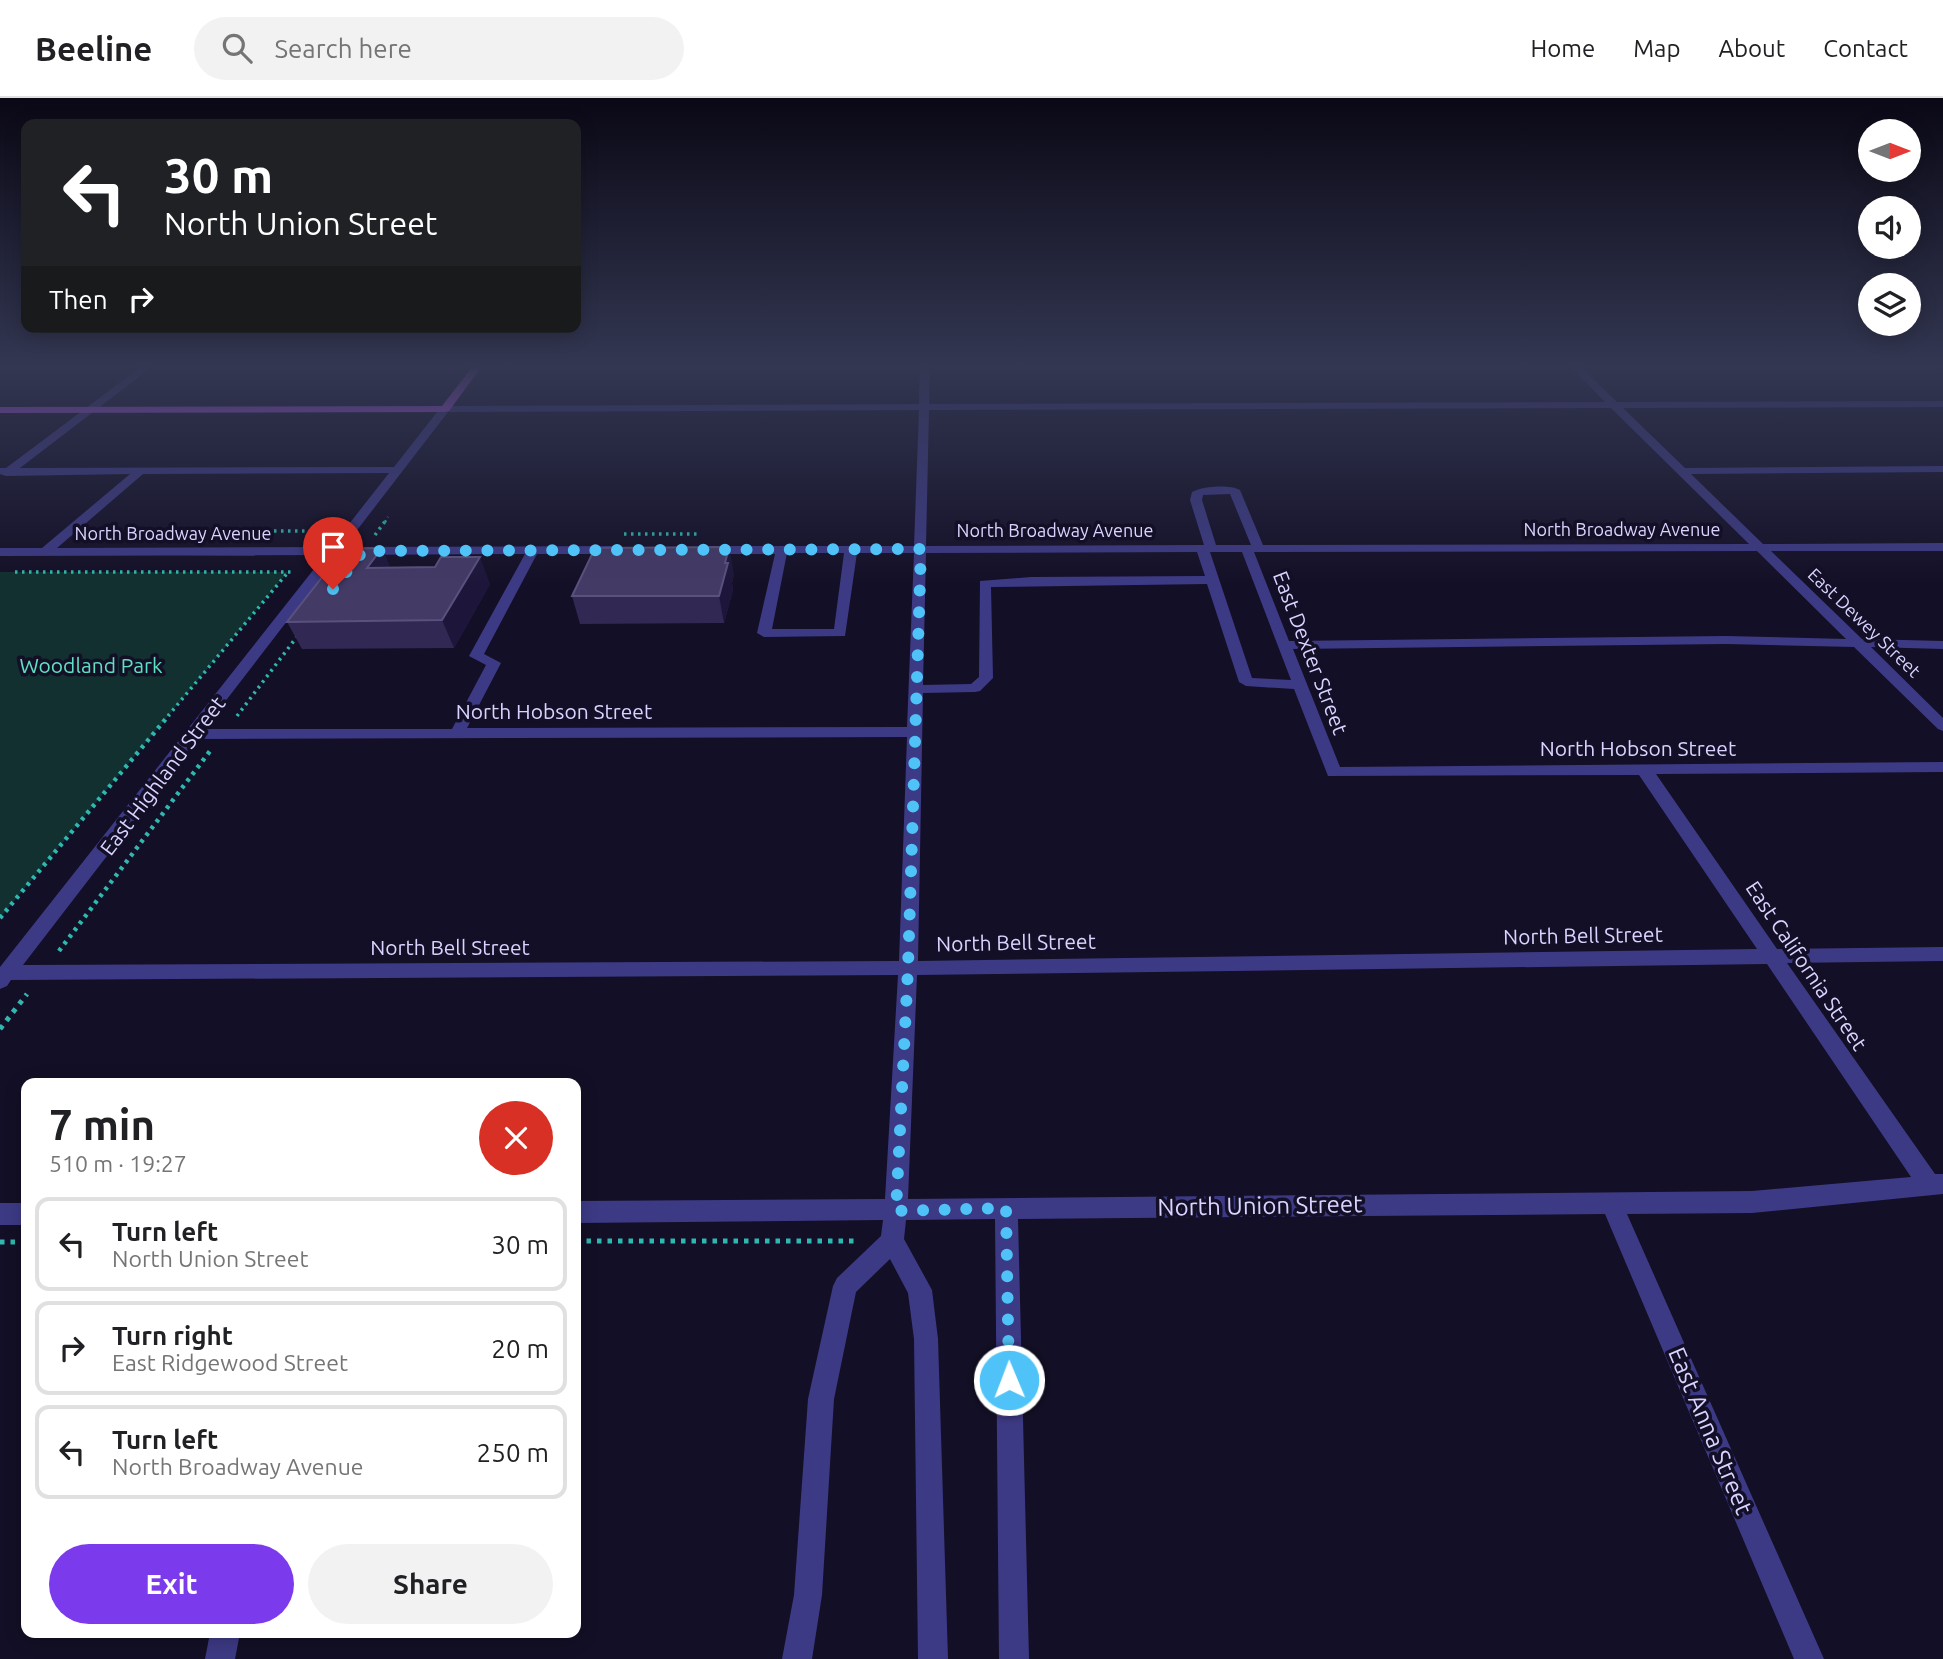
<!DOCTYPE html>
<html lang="en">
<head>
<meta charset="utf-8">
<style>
	body { margin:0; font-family:Ubuntu,sans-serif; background:#f2f2f2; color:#202124; height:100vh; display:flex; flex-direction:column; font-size:26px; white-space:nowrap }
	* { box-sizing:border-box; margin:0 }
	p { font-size:23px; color:#757577 }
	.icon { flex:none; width:38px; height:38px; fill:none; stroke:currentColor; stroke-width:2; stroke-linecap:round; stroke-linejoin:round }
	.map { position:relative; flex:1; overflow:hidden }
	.sheet { position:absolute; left:21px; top:980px; width:560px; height:560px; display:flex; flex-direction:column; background:#fff; border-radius:14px; box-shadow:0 4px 18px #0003 }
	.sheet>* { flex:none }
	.banner { position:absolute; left:21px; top:21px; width:560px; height:214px; border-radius:14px; box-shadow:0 4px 18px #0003; background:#202124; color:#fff; overflow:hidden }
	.needle { width:46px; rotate:90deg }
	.buttons { position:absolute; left:1858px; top:21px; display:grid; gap:14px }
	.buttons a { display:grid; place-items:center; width:63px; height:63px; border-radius:50%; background:#fff; box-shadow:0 4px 18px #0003; font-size:35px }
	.pin { position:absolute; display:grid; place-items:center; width:60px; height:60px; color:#fff; margin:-72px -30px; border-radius:50% 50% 50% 0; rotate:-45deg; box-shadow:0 0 7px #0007 }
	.pin .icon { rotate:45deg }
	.me { position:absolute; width:77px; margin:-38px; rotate:359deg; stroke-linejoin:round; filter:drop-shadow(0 0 5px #0008) }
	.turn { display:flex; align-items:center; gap:24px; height:147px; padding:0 28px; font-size:32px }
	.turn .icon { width:91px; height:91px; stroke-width:2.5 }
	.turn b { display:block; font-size:49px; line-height:60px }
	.then { display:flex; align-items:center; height:66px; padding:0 28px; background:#0003; gap:14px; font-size:26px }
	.round { display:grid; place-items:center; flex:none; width:74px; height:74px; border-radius:37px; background:#f2f2f2 }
	.head { display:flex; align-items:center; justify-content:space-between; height:119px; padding:0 28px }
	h1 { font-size:42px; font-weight:700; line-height:52px }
	.action { display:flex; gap:14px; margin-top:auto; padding:14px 28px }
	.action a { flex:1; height:80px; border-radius:42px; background:#7c3aed; color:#fff; font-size:28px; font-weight:700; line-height:80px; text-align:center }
	.action a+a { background:#f2f2f2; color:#202124 }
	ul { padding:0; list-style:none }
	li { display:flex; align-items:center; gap:21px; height:94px; margin:0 14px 10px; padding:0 14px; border:4px solid #e0e0e0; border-radius:14px }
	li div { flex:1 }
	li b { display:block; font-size:26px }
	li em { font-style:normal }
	header { display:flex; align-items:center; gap:42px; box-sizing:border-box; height:98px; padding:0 35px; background:#fff; border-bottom:2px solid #e0e0e0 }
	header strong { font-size:33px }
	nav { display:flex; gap:38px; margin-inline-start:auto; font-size:24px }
	.search { width:490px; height:63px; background:#f2f2f2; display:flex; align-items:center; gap:18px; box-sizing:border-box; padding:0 24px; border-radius:38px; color:#757577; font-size:26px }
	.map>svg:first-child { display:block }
</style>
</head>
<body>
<header>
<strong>Beeline</strong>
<div class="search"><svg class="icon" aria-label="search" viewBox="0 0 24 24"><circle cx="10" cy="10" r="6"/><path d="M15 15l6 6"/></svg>Search here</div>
<nav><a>Home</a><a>Map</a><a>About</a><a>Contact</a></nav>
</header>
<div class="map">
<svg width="1943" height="1561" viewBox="0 0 1943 1561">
	<rect width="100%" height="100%" fill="#130f26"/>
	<polygon fill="#12302f" points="0,474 288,474 0,820"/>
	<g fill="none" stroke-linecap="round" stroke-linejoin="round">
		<polyline stroke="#2fb8b0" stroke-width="2.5" stroke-dasharray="2 3.5" stroke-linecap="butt" points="385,424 388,419"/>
		<g stroke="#2fb8b0" stroke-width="3.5" stroke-dasharray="2.5 4.5" stroke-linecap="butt">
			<polyline points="239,433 328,433"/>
			<polyline points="624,436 699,436"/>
			<polyline points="375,437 386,422"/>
			<polyline points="15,474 293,474"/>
			<polyline points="168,618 289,473"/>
			<polyline points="237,618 299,536"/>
		</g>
		<g stroke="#2fb8b0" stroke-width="4.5" stroke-dasharray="3.5 5" stroke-linecap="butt">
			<polyline points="0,820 169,617"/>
			<polyline points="59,853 210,653"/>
		</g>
		<g stroke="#2fb8b0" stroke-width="5" stroke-dasharray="4.5 6" stroke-linecap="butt">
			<polyline points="0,931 27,896"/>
			<polyline points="576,1143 856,1143"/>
			<polyline points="0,1144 26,1144"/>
		</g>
		<g fill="#3d3a85" fill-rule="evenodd">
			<path d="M142,268H153L20,370L394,369L441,309L445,308L919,306L920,268H930L929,306L1605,304L1570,268H1580L1617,304L1943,303V309L1623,310L1685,370L1943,368V374L1691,376L1763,446L1943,445V453H1771L1862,541L1943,543V551L1871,549L1943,620V633L1938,631L1854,549L1726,546L1293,551L1340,669L1943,664V674L1656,676L1777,851L1943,849V863L1787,865L1935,1076H1943V1096L1752,1115L1627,1116L1824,1561H1794L1605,1116L1018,1121L1029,1561H999L995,1121L906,1122L904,1141L932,1192L938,1241L948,1561H918L914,1241L908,1195L890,1161L856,1194L834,1301L822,1497L812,1561H782L794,1497L808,1301L833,1188L837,1180L881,1138L883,1122L576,1125V1103L885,1101L898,877L11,882L7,888L0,891V869L325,457L0,458V450H42L130,376L6,378L0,376V370H6ZM1611,310L1749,446L1263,447L1240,392C1230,386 1202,388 1192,394L1190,402L1204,447L926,448L929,312ZM919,312L914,448H708L702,452L708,456H775L757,535L764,539L845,538L857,455H914L907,629L467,630L501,565L484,556L537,456H617L623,452L617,448L344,449L448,314ZM389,375L331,449L57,450L143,376ZM1230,396L1251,447H1216L1202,402L1203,397ZM1757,453L1846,541L1726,538L1289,543L1254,454ZM1197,454L1205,478L1031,479L980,483L979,579L971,586L923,587L926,455ZM1210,454H1242L1291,582L1252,580ZM787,455H844L834,531H772ZM525,456L469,558L486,567L452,631H204L338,457ZM1207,486L1239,584L1246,588L1294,591L1328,678L1639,677L1757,851L918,863L923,595L975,594L980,593L993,580L991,489ZM907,639L899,863L23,867L197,641ZM1767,866L1911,1079L1752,1093L908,1101L917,877Z"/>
			<rect x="0" y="1105" width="26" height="22"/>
			<polygon points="210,1535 240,1535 235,1561 205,1561"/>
		</g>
		<polygon fill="#c25bff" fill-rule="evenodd" points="473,268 482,268 449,313 445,314 0,315 0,309 442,308"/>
	</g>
	<g fill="#312854">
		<polygon points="382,450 390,470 490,486 454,550 302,551 287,524"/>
		<polygon points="734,476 732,485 733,492 724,525 580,526 572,498"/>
	</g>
	<g fill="#1d163a">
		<polygon points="729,449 734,476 732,485 733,492 724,525 719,498 725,465"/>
		<polygon points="382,450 393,477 367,470"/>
		<polygon points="480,459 490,486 454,550 442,522"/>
	</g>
	<g fill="#433a66" stroke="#5a527e" stroke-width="2">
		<polygon points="729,449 725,465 728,465 719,498 572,498 595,450"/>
		<polygon points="382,450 367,470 435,469 441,459 480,459 442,522 287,524 344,451"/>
	</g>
	<linearGradient id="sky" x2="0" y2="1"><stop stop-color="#0a0815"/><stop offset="0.55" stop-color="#333752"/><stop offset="1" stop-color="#333752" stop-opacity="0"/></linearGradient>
	<rect width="1943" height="487" fill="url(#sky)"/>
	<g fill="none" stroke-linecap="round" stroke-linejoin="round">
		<polyline stroke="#4fc3f7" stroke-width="12" stroke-dasharray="0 21.6" points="333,491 363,453 921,451 908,870 896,1113 1006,1110 1009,1282"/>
	</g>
	<g text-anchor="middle" stroke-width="7" stroke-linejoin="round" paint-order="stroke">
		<g font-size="18" fill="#d9d4ff" stroke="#130f26">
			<text x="1622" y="438">North Broadway Avenue</text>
			<text x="1055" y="439">North Broadway Avenue</text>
			<text x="173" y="442">North Broadway Avenue</text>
			<text transform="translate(1864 525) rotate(44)" y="6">East Dewey Street</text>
		</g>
		<g font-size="21" fill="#d9d4ff" stroke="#130f26">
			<text transform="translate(1310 555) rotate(69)" y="7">East Dexter Street</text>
			<text x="554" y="621">North Hobson Street</text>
			<text x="1638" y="658">North Hobson Street</text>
			<text transform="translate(163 678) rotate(-53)" y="7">East Highland Street</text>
			<text transform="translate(1583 838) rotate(-1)" y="7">North Bell Street</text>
			<text transform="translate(1016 845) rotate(-1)" y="7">North Bell Street</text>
			<text x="450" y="857">North Bell Street</text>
			<text transform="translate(1806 868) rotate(56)" y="7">East California Street</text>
		</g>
		<g font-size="21" fill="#5fe0c0" stroke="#130f26">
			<text x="91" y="575">Woodland Park</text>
		</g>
		<g font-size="24" fill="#d9d4ff" stroke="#130f26">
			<text transform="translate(1260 1108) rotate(-1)" y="8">North Union Street</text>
			<text transform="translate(1710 1333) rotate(67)" y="8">East Anna Street</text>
		</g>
	</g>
</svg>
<div class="buttons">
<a><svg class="needle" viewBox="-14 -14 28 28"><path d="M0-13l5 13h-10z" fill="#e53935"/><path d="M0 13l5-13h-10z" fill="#757577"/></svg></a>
<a><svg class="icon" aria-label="sound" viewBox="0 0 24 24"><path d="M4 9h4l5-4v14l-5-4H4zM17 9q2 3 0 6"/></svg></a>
<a><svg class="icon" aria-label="layers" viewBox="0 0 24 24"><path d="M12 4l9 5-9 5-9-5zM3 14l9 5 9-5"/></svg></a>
</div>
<div class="pin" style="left:333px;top:491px;background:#d93025"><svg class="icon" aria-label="arrive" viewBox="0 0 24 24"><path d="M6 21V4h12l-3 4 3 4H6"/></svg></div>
<svg class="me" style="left:1009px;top:1282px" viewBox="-20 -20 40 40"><circle r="17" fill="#4fc3f7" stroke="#fff" stroke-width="3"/><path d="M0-11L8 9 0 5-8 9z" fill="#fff"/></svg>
<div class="banner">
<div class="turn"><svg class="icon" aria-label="left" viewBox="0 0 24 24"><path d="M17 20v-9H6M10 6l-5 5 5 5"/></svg><div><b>30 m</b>North Union Street</div></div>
<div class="then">Then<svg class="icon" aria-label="right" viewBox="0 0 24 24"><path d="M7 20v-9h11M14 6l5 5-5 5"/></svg></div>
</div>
<section class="sheet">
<div class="head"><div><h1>7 min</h1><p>510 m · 19:27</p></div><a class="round" style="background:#d93025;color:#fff"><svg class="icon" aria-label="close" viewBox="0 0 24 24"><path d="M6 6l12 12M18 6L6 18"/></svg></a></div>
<ul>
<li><svg class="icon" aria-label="left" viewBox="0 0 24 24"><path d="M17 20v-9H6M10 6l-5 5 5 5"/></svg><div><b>Turn left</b><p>North Union Street</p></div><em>30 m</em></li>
<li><svg class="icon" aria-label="right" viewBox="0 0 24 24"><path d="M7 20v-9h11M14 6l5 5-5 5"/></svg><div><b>Turn right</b><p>East Ridgewood Street</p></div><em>20 m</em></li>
<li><svg class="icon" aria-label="left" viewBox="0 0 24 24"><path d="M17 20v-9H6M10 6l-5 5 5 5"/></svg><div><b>Turn left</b><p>North Broadway Avenue</p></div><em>250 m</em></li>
</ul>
<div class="action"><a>Exit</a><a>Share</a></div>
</section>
</div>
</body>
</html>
